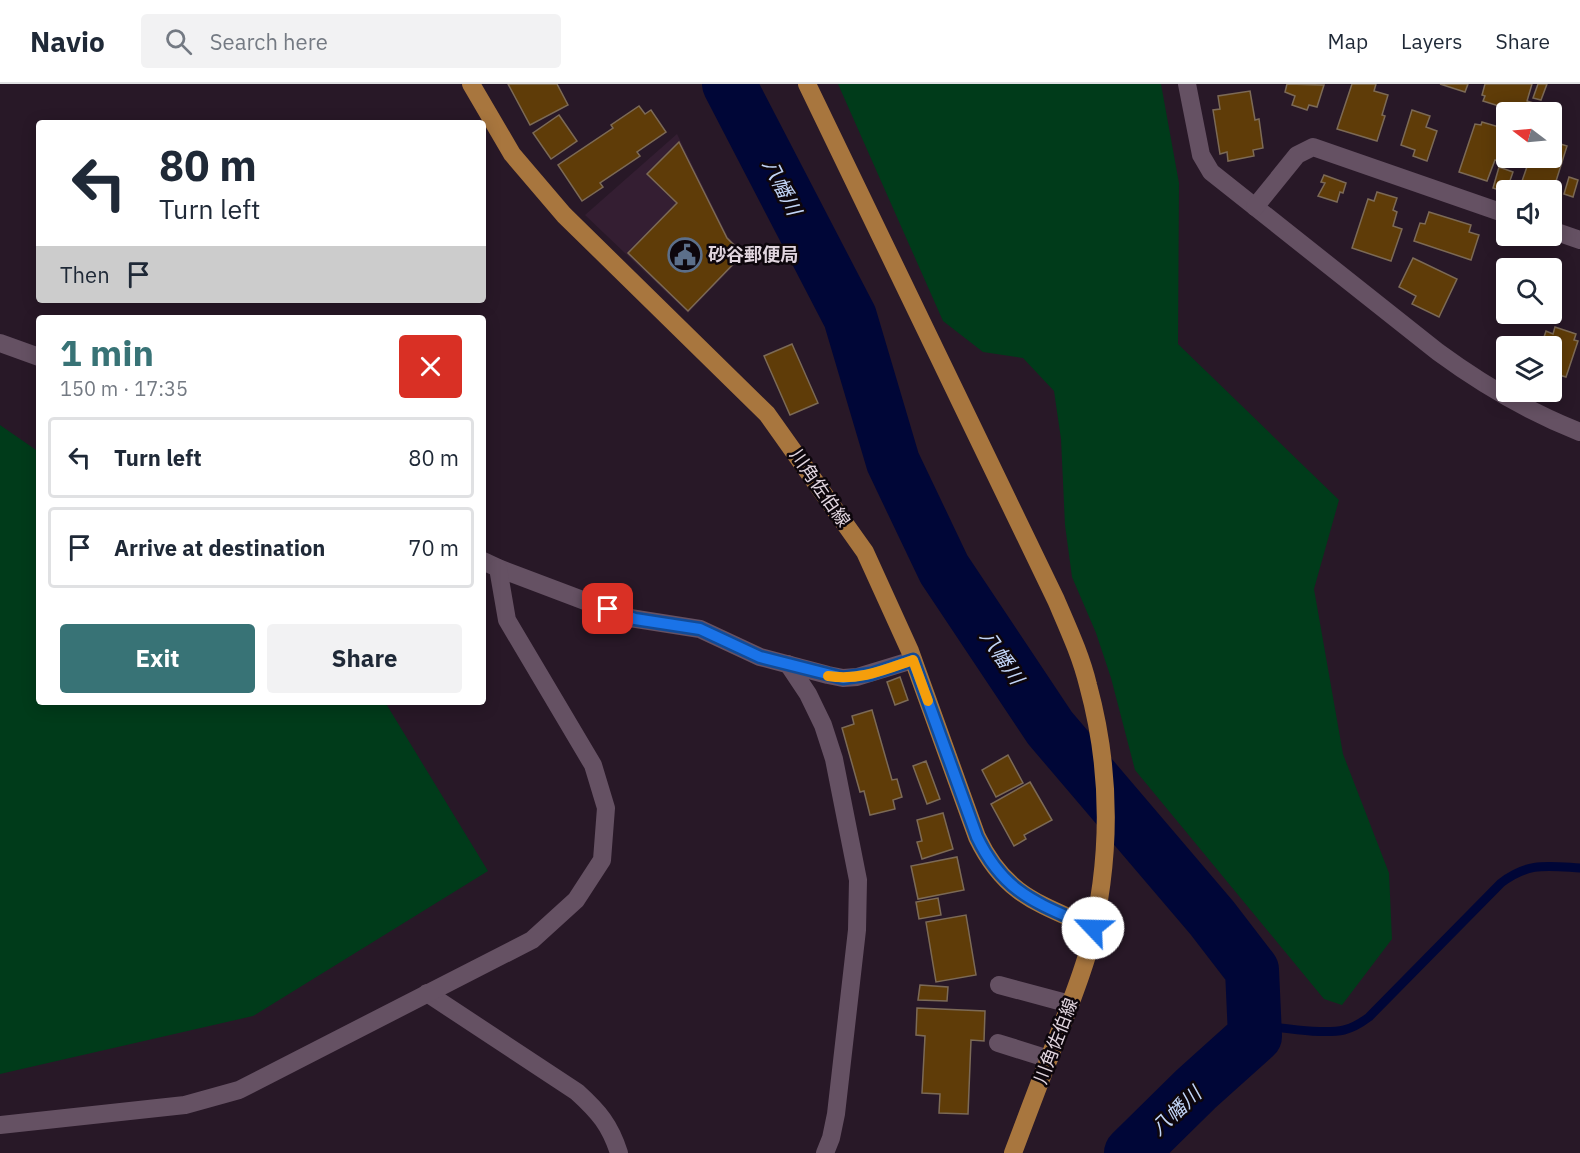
<!DOCTYPE html>
<html lang="en">
<head>
<meta charset="utf-8">
<style>
	body { margin:0; font-family:"IBM Plex Sans","Noto Sans JP",sans-serif; background:#f2f2f3; color:#1f2937; height:100vh; display:flex; flex-direction:column; font-size:22px; white-space:nowrap }
	* { box-sizing:border-box; margin:0 }
	p { font-size:20px; color:#747a83 }
	.icon { flex:none; width:33px; height:33px; fill:none; stroke:currentColor; stroke-width:2; stroke-linecap:round; stroke-linejoin:round }
	.map { position:relative; flex:1; overflow:hidden }
	.drawer { position:absolute; left:36px; top:231px; width:450px; height:390px; display:flex; flex-direction:column; background:#fff; border-radius:6px; box-shadow:0 3px 15px #0003 }
	.drawer>* { flex:none }
	.banner { position:absolute; left:36px; top:36px; width:450px; height:183px; border-radius:6px; box-shadow:0 3px 15px #0003; background:#fff; color:#1f2937; overflow:hidden }
	.needle { width:39px; rotate:286deg }
	.controls { position:absolute; left:1496px; top:18px; display:grid; gap:12px }
	.controls a { display:grid; place-items:center; width:66px; height:66px; border-radius:6px; background:#fff; box-shadow:0 3px 15px #0003; font-size:30px }
	.pin { position:absolute; display:grid; place-items:center; width:51px; height:51px; color:#fff; margin:-26px; border-radius:12px; box-shadow:0 3px 9px #0006 }
	.me { position:absolute; width:66px; margin:-33px; rotate:294deg; stroke-linejoin:round; filter:drop-shadow(0 0 4px #0008) }
	.turn { display:flex; align-items:center; gap:21px; height:126px; padding:0 24px; font-size:27px }
	.turn .icon { width:78px; height:78px; stroke-width:2.5 }
	.turn b { display:block; font-size:42px; line-height:51px }
	.then { display:flex; align-items:center; height:57px; padding:0 24px; background:#0003; gap:12px; font-size:22px }
	.round { display:grid; place-items:center; flex:none; width:63px; height:63px; border-radius:6px; background:#f2f2f3 }
	.head { display:flex; align-items:center; justify-content:space-between; height:102px; padding:0 24px }
	h1 { font-size:36px; font-weight:700; line-height:45px; color:#387376 }
	.action { display:flex; gap:12px; margin-top:auto; padding:12px 24px }
	.action a { flex:1; height:69px; border-radius:6px; background:#387376; color:#fff; font-size:24px; font-weight:700; line-height:69px; text-align:center }
	.action a+a { background:#f2f2f3; color:#1f2937 }
	ul { padding:0; list-style:none }
	li { display:flex; align-items:center; gap:18px; height:81px; margin:0 12px 9px; padding:0 12px; border:3px solid #e0e1e3; border-radius:6px }
	li div { flex:1 }
	li b { display:block; font-size:22px }
	li em { font-style:normal }
	header { display:flex; align-items:center; gap:36px; box-sizing:border-box; height:84px; padding:0 30px; background:#fff; border-bottom:2px solid #e0e1e3 }
	header strong { font-size:28px }
	nav { display:flex; gap:33px; margin-inline-start:auto; font-size:21px }
	.search { width:420px; height:54px; background:#f2f2f3; display:flex; align-items:center; gap:15px; box-sizing:border-box; padding:0 21px; border-radius:6px; color:#747a83; font-size:22px }
	.map>svg:first-child { display:block }
</style>
</head>
<body>
<header>
<strong>Navio</strong>
<div class="search"><svg class="icon" aria-label="search" viewBox="0 0 24 24"><circle cx="10" cy="10" r="6"/><path d="M15 15l6 6"/></svg>Search here</div>
<nav><a>Map</a><a>Layers</a><a>Share</a></nav>
</header>
<div class="map">
<svg width="1580" height="1069" viewBox="0 0 1580 1069">
	<rect width="100%" height="100%" fill="#281827"/>
	<polygon fill="#341e32" points="677,50 728,153 745,170 688,229 585,131"/>
	<g fill="#003b1a">
		<polygon points="838,0 1161,0 1179,99 1178,260 1339,416 1314,505 1343,670 1389,789 1392,855 1342,921 1324,915 1135,686 1111,594 1096,549 1072,493 1065,441 1061,355 1054,307 1023,274 983,268 943,237"/>
		<polygon points="0,341 39,368 39,618 385,618 488,787 253,932 0,990"/>
	</g>
	<g fill="none" stroke-linecap="round" stroke-linejoin="round">
		<path stroke="#000637" stroke-width="9" d="M1254,941C1278,943 1322,951 1344,946C1353,944 1361,939 1369,933L1501,799C1528,778 1547,782 1580,784"/>
		<polyline stroke="#000637" stroke-width="54" points="729,0 850,233 893,378 944,485 1050,644 1212,834 1252,886 1255,952 1196,1005 1131,1069"/>
	</g>
	<g fill="#5f3c08" stroke="#7c6a56" stroke-width="1.5">
		<polygon points="508,0 557,0 568,21 530,41"/>
		<polygon points="1287,0 1324,1 1317,23 1309,21 1307,26 1292,21 1295,12 1285,8"/>
		<polygon points="1352,0 1376,0 1374,7 1388,11 1382,31 1385,32 1377,57 1337,45"/>
		<polygon points="1440,0 1468,0 1465,8"/>
		<polygon points="1485,0 1532,0 1527,17 1540,21 1538,28 1518,28 1483,17 1485,12 1482,11"/>
		<polygon points="1538,0 1547,0 1541,16 1533,14"/>
		<polygon points="1250,7 1255,36 1259,35 1263,64 1253,66 1254,72 1228,77 1227,68 1220,70 1213,26 1220,25 1218,12"/>
		<polygon points="639,22 645,30 651,26 666,48 637,68 640,72 600,99 603,103 582,117 558,81 613,44 611,41"/>
		<polygon points="1412,26 1430,32 1426,43 1437,47 1427,77 1413,72 1415,66 1401,61"/>
		<polygon points="559,31 577,57 551,75 533,49"/>
		<polygon points="1482,38 1506,45 1506,74 1509,74 1507,79 1495,76 1487,97 1459,88 1475,40 1481,41"/>
		<polygon points="1551,57 1567,62 1552,110 1551,106 1541,106 1521,100 1530,74 1551,74"/>
		<polygon points="679,58 727,154 743,170 688,227 628,169 677,119 647,90"/>
		<polygon points="1499,83 1513,88 1506,108 1493,104"/>
		<polygon points="1324,91 1346,99 1343,109 1340,108 1337,118 1318,112 1325,99 1321,98"/>
		<polygon points="1569,93 1578,96 1573,113 1564,110"/>
		<polygon points="1377,108 1397,114 1393,126 1397,128 1393,142 1402,145 1391,177 1352,164 1368,115 1374,117"/>
		<polygon points="1429,128 1471,141 1469,148 1479,151 1471,176 1414,157 1420,139 1425,140"/>
		<polygon points="1413,174 1457,195 1439,233 1412,220 1416,212 1399,203"/>
		<polygon points="1555,243 1576,250 1574,256 1578,257 1566,293 1552,289 1551,292 1551,262 1541,262 1546,247 1553,250"/>
		<polygon points="792,260 818,319 790,331 764,272"/>
		<polygon points="900,593 908,616 895,621 887,598"/>
		<polygon points="872,626 892,696 897,695 902,713 893,716 895,725 870,731 864,707 860,708 842,644 854,640 852,632"/>
		<polygon points="1008,671 1023,699 996,713 982,686"/>
		<polygon points="926,677 940,715 927,720 913,682"/>
		<polygon points="1030,698 1052,736 1024,751 1026,755 1014,762 991,720"/>
		<polygon points="943,729 953,765 922,775 917,758 922,757 917,736"/>
		<polygon points="957,773 964,806 918,815 911,782"/>
		<polygon points="938,814 941,831 919,835 916,818"/>
		<polygon points="966,831 976,891 936,898 926,838"/>
		<polygon points="920,901 948,903 947,917 918,916"/>
		<polygon points="917,924 985,927 984,957 971,956 968,1030 939,1029 940,1010 922,1009 925,952 916,951"/>
	</g>
	<g fill="none" stroke-linecap="round" stroke-linejoin="round">
		<g stroke="#655163" stroke-width="18">
			<path d="M1187,0L1201,71L1211,88L1438,268C1483,301 1529,328 1580,348"/>
			<polyline points="1255,123 1297,71 1313,63 1506,130"/>
			<polyline points="1551,146 1580,156"/>
			<polyline points="0,259 39,273"/>
			<polyline points="483,477 498,484 630,534 700,545 760,573 828,591 843,594 857,593 913,576"/>
			<polyline points="788,580 808,610 823,641 834,675 858,796 857,846 836,1030 831,1054 825,1069"/>
			<polyline points="999,901 1070,920"/>
			<path d="M427,909L577,1008C599,1028 610,1041 619,1069"/>
			<polyline points="998,959 1049,975"/>
			<polyline points="0,1041 185,1021 239,1006 532,856 576,816 602,776 606,724 593,681 507,536 498,484"/>
		</g>
		<g stroke="#a8763e" stroke-width="18">
			<path d="M471,0L512,70L564,131L767,330L865,468L910,567L977,753C1005,811 1038,819 1093,844"/>
			<path d="M807,0L1056,516C1068,544 1081,572 1088,601C1112,689 1111,780 1088,868C1080,896 1069,923 1059,949C1043,989 1028,1029 1013,1069"/>
		</g>
	</g>
	<g fill="none" stroke-linecap="round" stroke-linejoin="round">
		<defs>
			<path id="route" d="M608,525L635,535L700,545L760,573L843,594L871,590L913,576L977,753C1005,811 1038,819 1093,844"/>
		</defs>
		<use href="#route" stroke="#114b97" stroke-width="15"/>
		<use href="#route" stroke="#1a73e8" stroke-width="10"/>
		<path stroke="#f59e0b" stroke-width="10" d="M828,592C859,597 884,586 913,576L928,617"/>
	</g>
	<defs>
		<symbol id="civic-ring" viewBox="-11 -11 22 22"><circle r="9.5" fill="#0d060c" stroke="#5c6f8a" stroke-width="1.5"/><path d="M-.6-6.5H3V-4.5H.6V-3L4-1V1h2V6H-6V1h2V-1L-.6-3ZM-1.2 2.5V6h2.4V2.5Z" fill="#5c6f8a"/></symbol>
	</defs>
	<g fill-rule="evenodd">
		<use href="#civic-ring" x="666" y="152" width="38" height="38"/>
	</g>
	<g text-anchor="middle" stroke-width="5" stroke-linejoin="round" paint-order="stroke">
		<g font-size="18" font-weight="bold" fill="#e1d5df" stroke="#0d060c" text-anchor="start">
			<text x="708" y="177">砂谷郵便局</text>
		</g>
		<g font-size="18" fill="#e1d5df" stroke="#0d060c">
			<text transform="translate(820 404) rotate(55)" y="6">川角佐伯線</text>
			<text transform="translate(1056 957) rotate(-69)" y="6">川角佐伯線</text>
		</g>
		<g font-size="20" font-style="italic" fill="#c2d5f7" stroke="#0d060c">
			<text transform="translate(782 103) rotate(63)" y="7">八幡川</text>
			<text transform="translate(1002 573) rotate(56)" y="7">八幡川</text>
			<text transform="translate(1176 1027) rotate(-43)" y="7">八幡川</text>
		</g>
	</g>
</svg>
<div class="controls">
<a><svg class="needle" viewBox="-14 -14 28 28"><path d="M0-13l5 13h-10z" fill="#e53935"/><path d="M0 13l5-13h-10z" fill="#747a83"/></svg></a>
<a><svg class="icon" aria-label="sound" viewBox="0 0 24 24"><path d="M4 9h4l5-4v14l-5-4H4zM17 9q2 3 0 6"/></svg></a>
<a><svg class="icon" aria-label="search" viewBox="0 0 24 24"><circle cx="10" cy="10" r="6"/><path d="M15 15l6 6"/></svg></a>
<a><svg class="icon" aria-label="layers" viewBox="0 0 24 24"><path d="M12 4l9 5-9 5-9-5zM3 14l9 5 9-5"/></svg></a>
</div>
<div class="pin" style="left:608px;top:525px;background:#d93025"><svg class="icon" aria-label="arrive" viewBox="0 0 24 24"><path d="M6 21V4h12l-3 4 3 4H6"/></svg></div>
<svg class="me" style="left:1093px;top:844px" viewBox="-20 -20 40 40"><circle r="19" fill="#fff"/><path d="M0-13L10 11 0 6-10 11z" fill="#1a73e8"/></svg>
<div class="banner">
<div class="turn"><svg class="icon" aria-label="left" viewBox="0 0 24 24"><path d="M17 20v-9H6M10 6l-5 5 5 5"/></svg><div><b>80 m</b>Turn left</div></div>
<div class="then">Then<svg class="icon" aria-label="arrive" viewBox="0 0 24 24"><path d="M6 21V4h12l-3 4 3 4H6"/></svg></div>
</div>
<section class="drawer">
<div class="head"><div><h1>1 min</h1><p>150 m · 17:35</p></div><a class="round" style="background:#d93025;color:#fff"><svg class="icon" aria-label="close" viewBox="0 0 24 24"><path d="M6 6l12 12M18 6L6 18"/></svg></a></div>
<ul>
<li><svg class="icon" aria-label="left" viewBox="0 0 24 24"><path d="M17 20v-9H6M10 6l-5 5 5 5"/></svg><div><b>Turn left</b></div><em>80 m</em></li>
<li><svg class="icon" aria-label="arrive" viewBox="0 0 24 24"><path d="M6 21V4h12l-3 4 3 4H6"/></svg><div><b>Arrive at destination</b></div><em>70 m</em></li>
</ul>
<div class="action"><a>Exit</a><a>Share</a></div>
</section>
</div>
</body>
</html>
